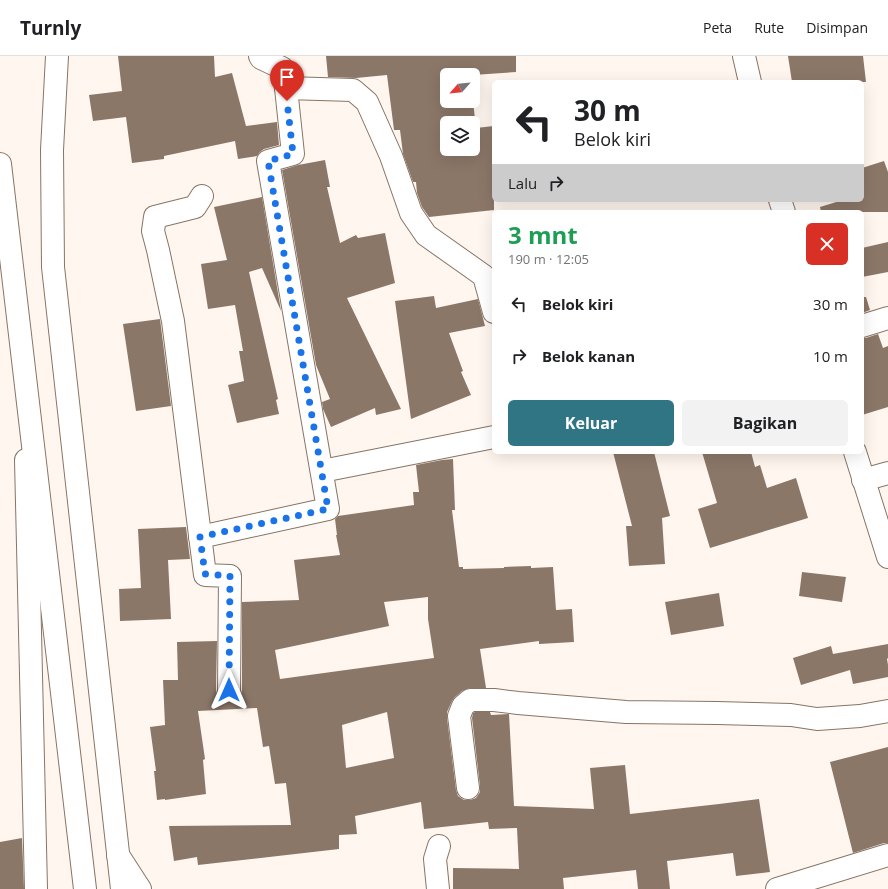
<!DOCTYPE html>
<html lang="id">
<head>
<meta charset="utf-8">
<style>
	body { margin:0; font-family:"Open Sans",sans-serif; background:#f2f2f2; color:#202124; height:100vh; display:flex; flex-direction:column; font-size:15px; white-space:nowrap }
	* { box-sizing:border-box; margin:0 }
	p { font-size:13px; color:#757577 }
	.icon { flex:none; width:22px; height:22px; fill:none; stroke:currentColor; stroke-width:2; stroke-linecap:round; stroke-linejoin:round }
	.map { position:relative; flex:1; overflow:hidden }
	.panel { position:absolute; left:492px; top:154px; width:372px; height:244px; display:flex; flex-direction:column; background:#fff; border-radius:6px; box-shadow:0 4px 16px #0002 }
	.panel>* { flex:none }
	.hud { position:absolute; left:492px; top:24px; width:372px; height:122px; border-radius:6px; box-shadow:0 4px 16px #0002; background:#fff; color:#202124; overflow:hidden }
	.needle { width:26px; rotate:243deg }
	.buttons { position:absolute; left:440px; top:12px; display:grid; gap:8px }
	.buttons a { display:grid; place-items:center; width:40px; height:40px; border-radius:6px; background:#fff; box-shadow:0 4px 16px #0002; font-size:20px }
	.pin { position:absolute; display:grid; place-items:center; width:34px; height:34px; color:#fff; margin:-41px -17px; border-radius:50% 50% 50% 0; rotate:-45deg; box-shadow:0 0 4px #0007 }
	.pin .icon { rotate:45deg }
	.me { position:absolute; width:44px; margin:-22px; rotate:0deg; stroke-linejoin:round; filter:drop-shadow(0 0 3px #0008) }
	.turn { display:flex; align-items:center; gap:14px; height:84px; padding:0 16px; font-size:18px }
	.turn .icon { width:52px; height:52px; stroke-width:2.5 }
	.turn b { display:block; font-size:28px; line-height:34px }
	.then { display:flex; align-items:center; height:38px; padding:0 16px; background:#0003; gap:8px; font-size:15px }
	.round { display:grid; place-items:center; flex:none; width:42px; height:42px; border-radius:6px; background:#f2f2f2 }
	.overview { display:flex; align-items:center; justify-content:space-between; height:68px; padding:0 16px }
	h1 { font-size:24px; font-weight:700; line-height:30px; color:#1e9e55 }
	.primary-button { display:flex; gap:8px; margin-top:auto; padding:8px 16px }
	.primary-button a { flex:1; height:46px; border-radius:6px; background:#307583; color:#fff; font-size:16px; font-weight:700; line-height:46px; text-align:center }
	.primary-button a+a { background:#f2f2f2; color:#202124 }
	ul { padding:0; list-style:none }
	li { display:flex; align-items:center; gap:12px; height:52px; padding:0 16px }
	li div { flex:1 }
	li b { display:block; font-size:15px }
	li em { font-style:normal }
	header { display:flex; align-items:center; gap:24px; box-sizing:border-box; height:56px; padding:0 20px; background:#fff; border-bottom:1px solid #e0e0e0 }
	header strong { font-size:19px }
	nav { display:flex; gap:22px; margin-inline-start:auto; font-size:14px }
	.map>svg:first-child { display:block }
</style>
</head>
<body>
<header>
<strong>Turnly</strong>
<nav><a>Peta</a><a>Rute</a><a>Disimpan</a></nav>
</header>
<div class="map">
<svg width="888" height="833" viewBox="0 0 888 833">
	<rect width="100%" height="100%" fill="#fff6ef"/>
	<g fill="#8b7768" fill-rule="evenodd">
		<polygon points="118,0 214,0 215,21 232,17 246,70 277,66 279,89 264,93 260,96 257,100 238,103 235,85 164,100 164,103 132,107 126,61 93,65 89,39 122,35"/>
		<path d="M326,0H516V16L473,19H447V45H473L476,72L494,70V154L429,161L422,151L417,137L416,126H413L403,98L400,74H394L387,19L356,22L328,21ZM447,67H473V93H447Z"/>
		<polygon points="788,0 863,0 866,26 792,26"/>
		<polygon points="325,104 330,131 327,131 340,187 356,179 358,182 385,177 395,227 347,242 401,353 376,359 375,352 331,371 323,353 322,346 330,343 316,309 282,114 298,109"/>
		<polygon points="884,105 888,116 888,156 821,156 820,151 843,144 862,144 862,112"/>
		<polygon points="262,141 281,255 262,212 249,216 278,343 276,344 279,358 237,367 228,329 244,325 239,295 243,295 235,249 208,253 201,208 227,204 214,151"/>
		<polygon points="888,186 888,216 862,221 862,192"/>
		<polygon points="434,240 436,252 478,243 485,270 449,277 463,315 461,316 471,339 411,363 395,245"/>
		<polygon points="862,241 866,241 870,254 862,257"/>
		<polygon points="160,263 171,350 136,355 123,268"/>
		<polygon points="878,278 883,292 888,290 888,351 862,359 862,282 866,282"/>
		<polygon points="613,396 654,396 670,460 662,462 665,508 629,510 626,470 632,470"/>
		<polygon points="702,396 751,396 755,411 760,409 767,432 796,422 808,462 710,492 698,453 717,447"/>
		<path d="M453,403L455,454H452L459,511H463V513L504,512V511L531,510V512L553,511L556,554L572,553L574,586L539,588V585L480,593L486,632H470L462,635L455,641L452,645L447,656V662L456,734L458,740L464,744H470L476,742L480,736V730L472,662L473,657L475,656H490L491,659L509,658L514,750L594,753L590,712L625,709L630,758L719,748L759,743L770,816L736,820L733,797L667,805L670,833H638L636,814L563,822L564,833H453V812L519,813L517,772L489,773L488,766L424,773L421,746L355,760L357,778L339,779V793L198,809L197,801L174,805L169,770L291,769L286,727L275,728L269,690L263,691L257,652L198,655L205,703L203,704L206,738L165,744V743L157,744L154,715H156L150,671L165,669L163,624H178L177,586L217,585L216,634L218,640L222,645L228,646L235,645L240,640L242,634V546L299,544L294,504L340,499L336,479H337L335,463L338,460L414,449L413,436H419L416,409L442,404ZM428,541V563L434,602L280,623L275,594L389,570L384,546ZM387,656L394,702L346,712L342,669Z"/>
		<polygon points="186,471 190,503 168,504 171,563 120,565 119,533 141,532 138,473"/>
		<polygon points="802,516 846,521 842,546 799,540"/>
		<polygon points="719,537 724,570 671,579 665,546"/>
		<polygon points="888,588 888,602 887,603 888,609 888,621 853,628 850,614 801,629 793,602 831,590 833,598"/>
		<polygon points="888,691 888,787 884,787 853,797 830,706"/>
		<polygon points="22,782 24,833 0,833 0,786"/>
	</g>
	<g fill="none" stroke-linecap="round" stroke-linejoin="round">
		<defs>
			<g id="street">
				<polyline points="744,0 750,26"/>
				<polyline points="286,32 353,34 367,46 391,100 411,157 426,179 484,220 494,256"/>
				<polyline points="202,140 195,151 155,161 153,175 158,194 173,265 205,519 230,520 229,634"/>
				<polyline points="780,144 784,156"/>
				<polyline points="862,270 888,262"/>
				<polyline points="855,396 888,501"/>
				<polyline points="26,404 36,833"/>
				<polyline points="322,415 494,381"/>
				<polyline points="863,424 888,417"/>
				<polyline points="200,481 328,453 268,105 293,98 286,32 282,12 261,2 260,0"/>
				<polyline points="468,732 459,660 463,650 470,644 494,644 518,647 626,656 717,657 791,659 817,663 860,660 888,655"/>
				<polyline points="118,799 140,833"/>
				<polyline points="438,833 435,803 439,790"/>
				<polyline points="777,833 888,799"/>
			</g>
			<g id="secondary">
				<polyline points="57,0 52,94 53,211 122,833"/>
				<path d="M0,108C29,350 55,592 85,833"/>
			</g>
		</defs>
		<use href="#street" stroke="#887465" stroke-width="24"/>
		<use href="#secondary" stroke="#887465" stroke-width="24"/>
		<use href="#street" stroke="#fff" stroke-width="22"/>
		<use href="#secondary" stroke="#fff" stroke-width="22"/>
	</g>
	<g fill="none" stroke-linecap="round" stroke-linejoin="round">
		<polyline stroke="#1a73e8" stroke-width="7" stroke-dasharray="0 12.6" points="229,634 230,520 205,518 200,481 328,453 268,105 293,98 287,45"/>
	</g>
</svg>
<div class="buttons">
<a><svg class="needle" viewBox="-14 -14 28 28"><path d="M0-13l5 13h-10z" fill="#e53935"/><path d="M0 13l5-13h-10z" fill="#757577"/></svg></a>
<a><svg class="icon" aria-label="layers" viewBox="0 0 24 24"><path d="M12 4l9 5-9 5-9-5zM3 14l9 5 9-5"/></svg></a>
</div>
<div class="pin" style="left:287px;top:45px;background:#d93025"><svg class="icon" aria-label="arrive" viewBox="0 0 24 24"><path d="M6 21V4h12l-3 4 3 4H6"/></svg></div>
<svg class="me" style="left:229px;top:634px" viewBox="-20 -20 40 40"><path d="M0-17L14 15 0 8-14 15z" fill="#1a73e8" stroke="#fff" stroke-width="4"/></svg>
<div class="hud">
<div class="turn"><svg class="icon" aria-label="left" viewBox="0 0 24 24"><path d="M17 20v-9H6M10 6l-5 5 5 5"/></svg><div><b>30 m</b>Belok kiri</div></div>
<div class="then">Lalu<svg class="icon" aria-label="right" viewBox="0 0 24 24"><path d="M7 20v-9h11M14 6l5 5-5 5"/></svg></div>
</div>
<section class="panel">
<div class="overview"><div><h1>3 mnt</h1><p>190 m · 12:05</p></div><a class="round" style="background:#d93025;color:#fff"><svg class="icon" aria-label="close" viewBox="0 0 24 24"><path d="M6 6l12 12M18 6L6 18"/></svg></a></div>
<ul>
<li><svg class="icon" aria-label="left" viewBox="0 0 24 24"><path d="M17 20v-9H6M10 6l-5 5 5 5"/></svg><div><b>Belok kiri</b></div><em>30 m</em></li>
<li><svg class="icon" aria-label="right" viewBox="0 0 24 24"><path d="M7 20v-9h11M14 6l5 5-5 5"/></svg><div><b>Belok kanan</b></div><em>10 m</em></li>
</ul>
<div class="primary-button"><a>Keluar</a><a>Bagikan</a></div>
</section>
</div>
</body>
</html>
